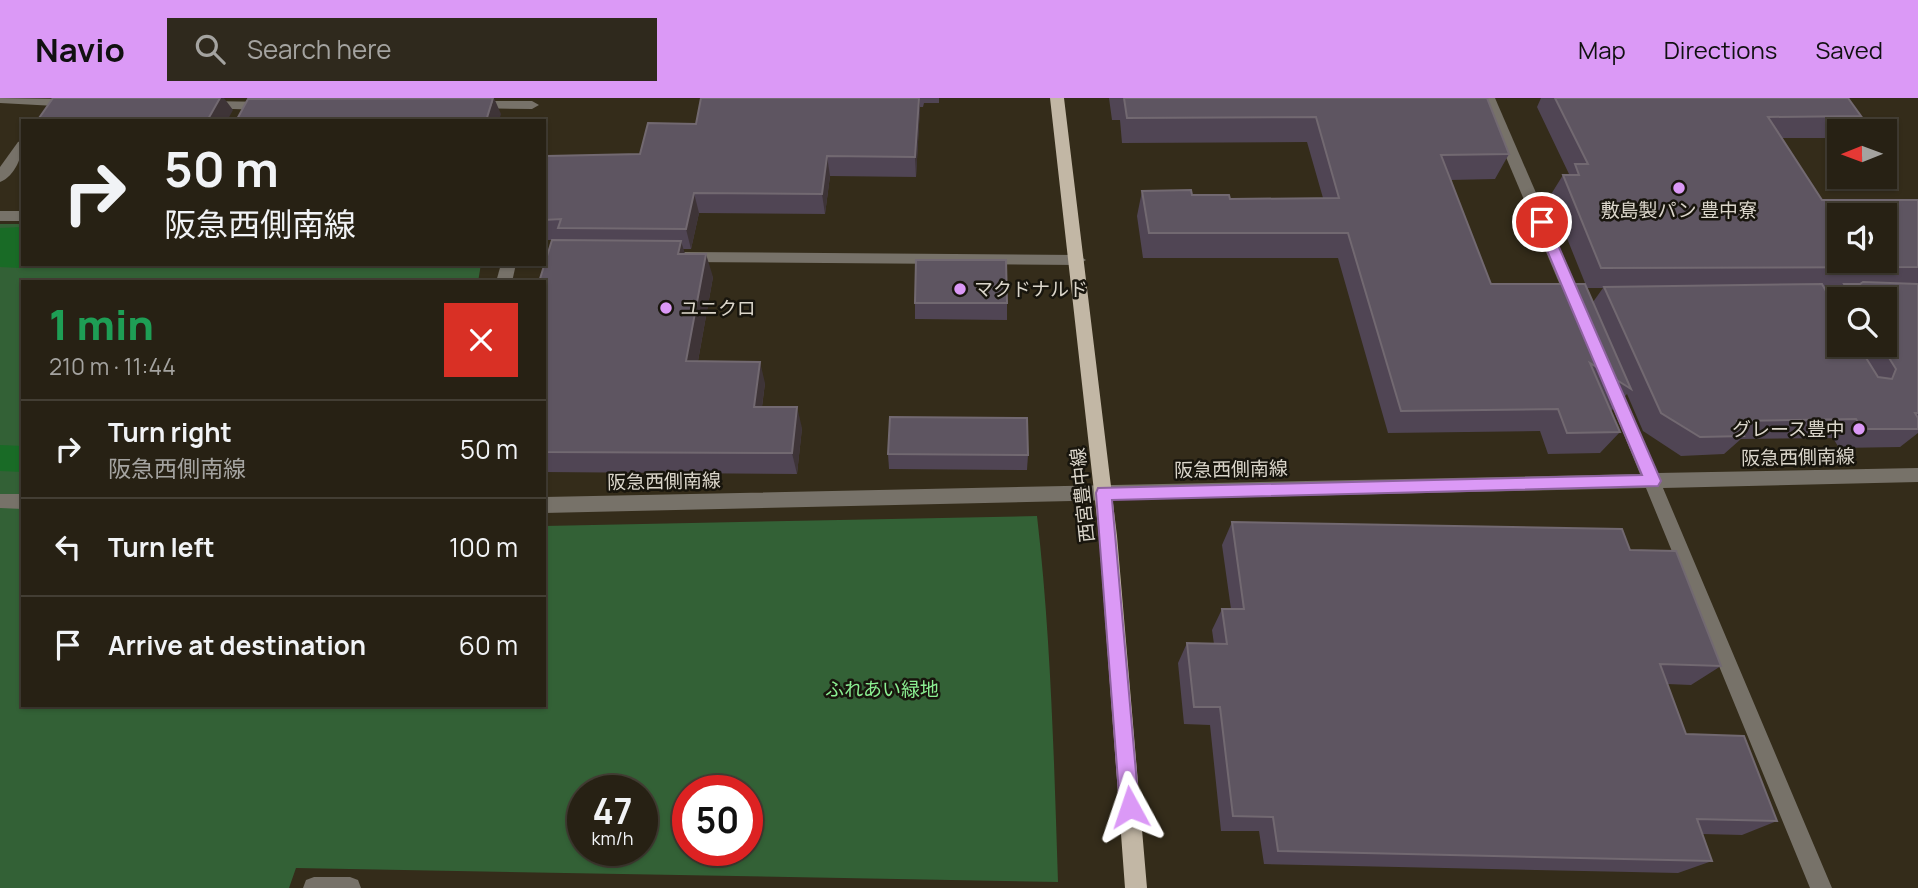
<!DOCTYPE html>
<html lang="en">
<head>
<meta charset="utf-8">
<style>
	body { margin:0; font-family:Manrope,"Noto Sans JP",sans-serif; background:#2f291d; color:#f1f3f6; height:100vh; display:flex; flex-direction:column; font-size:26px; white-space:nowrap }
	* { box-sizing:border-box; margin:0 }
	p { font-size:23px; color:#a4a3a0 }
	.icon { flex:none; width:38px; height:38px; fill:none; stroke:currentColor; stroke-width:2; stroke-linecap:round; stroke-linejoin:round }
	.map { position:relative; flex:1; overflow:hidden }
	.drawer { position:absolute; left:21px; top:182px; width:525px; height:427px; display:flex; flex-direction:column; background:#272114; border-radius:0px; box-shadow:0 2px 5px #0004,0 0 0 2px #433e34 }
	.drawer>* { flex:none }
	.banner { position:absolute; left:21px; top:21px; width:525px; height:147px; border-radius:0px; box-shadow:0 2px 5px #0004,0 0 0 2px #433e34; background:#272114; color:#f1f3f6; overflow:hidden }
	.needle { width:46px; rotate:269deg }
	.buttons { position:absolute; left:1827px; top:21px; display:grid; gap:14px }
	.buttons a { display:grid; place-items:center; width:70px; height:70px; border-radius:0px; background:#272114; box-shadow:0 2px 5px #0004,0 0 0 2px #433e34; font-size:35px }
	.speed { position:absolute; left:567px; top:677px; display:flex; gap:14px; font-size:35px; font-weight:700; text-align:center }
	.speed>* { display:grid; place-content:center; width:91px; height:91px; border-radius:50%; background:#272114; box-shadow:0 2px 5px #0004,0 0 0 2px #433e34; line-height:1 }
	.speed small { font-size:18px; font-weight:400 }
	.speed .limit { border:10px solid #d22; background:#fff; color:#111 }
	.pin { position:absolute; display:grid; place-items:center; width:60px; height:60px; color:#fff; margin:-30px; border:4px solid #fff; border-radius:50%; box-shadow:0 2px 7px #0007 }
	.me { position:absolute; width:77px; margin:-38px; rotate:355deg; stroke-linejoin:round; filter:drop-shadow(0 0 5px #0008) }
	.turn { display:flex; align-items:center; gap:24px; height:147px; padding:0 28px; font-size:32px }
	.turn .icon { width:91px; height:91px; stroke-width:2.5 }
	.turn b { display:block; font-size:49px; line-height:60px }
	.round { display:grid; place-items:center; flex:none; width:74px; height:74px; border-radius:0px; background:#2f291d }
	.head { display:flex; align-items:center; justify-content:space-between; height:119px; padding:0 28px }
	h1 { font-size:42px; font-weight:800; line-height:52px; color:#1e9e55 }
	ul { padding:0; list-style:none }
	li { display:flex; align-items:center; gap:21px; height:98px; padding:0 28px; border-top:2px solid #433e34 }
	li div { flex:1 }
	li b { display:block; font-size:26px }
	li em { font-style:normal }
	header { display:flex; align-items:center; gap:42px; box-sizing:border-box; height:98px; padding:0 35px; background:#db99f6; color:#111 }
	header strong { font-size:33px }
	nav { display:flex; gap:38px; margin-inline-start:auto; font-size:24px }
	.search { width:490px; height:63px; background:#2f291d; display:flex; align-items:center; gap:18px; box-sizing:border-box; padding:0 24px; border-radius:0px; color:#a4a3a0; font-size:26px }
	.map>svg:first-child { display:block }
</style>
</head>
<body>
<header>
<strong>Navio</strong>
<div class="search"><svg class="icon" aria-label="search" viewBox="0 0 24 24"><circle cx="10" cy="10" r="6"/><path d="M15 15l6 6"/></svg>Search here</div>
<nav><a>Map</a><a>Directions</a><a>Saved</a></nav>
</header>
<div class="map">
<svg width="1918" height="790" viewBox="0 0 1918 790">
	<rect width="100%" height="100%" fill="#342c1a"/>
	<path fill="#336136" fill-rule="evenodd" d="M0,126H23V166H481L478,184H23V607H544V428L1037,418C1051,539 1054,662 1058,784L296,770L289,790H0ZM583,693H642V752H583ZM688,693H747V752H688Z"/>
	<g fill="#196b26">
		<polygon points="23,129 23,166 27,166 20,170 0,169 0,130"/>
		<polygon points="0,347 23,348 23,374 0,373"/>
	</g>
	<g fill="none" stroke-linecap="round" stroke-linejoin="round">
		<g fill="#777269" fill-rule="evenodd">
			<polygon points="0,0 74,1 81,5 74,9 0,5"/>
			<polygon points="1481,0 1495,0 1584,206 1581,210 1571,210 1568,206"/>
			<polygon points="207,3 266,4 273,8 266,12 202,10 200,7"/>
			<polygon points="473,3 532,3 539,7 532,11 468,10 466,7"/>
			<path d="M23,42C23,58 15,78 0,84V69L18,44Z"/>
			<rect x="0" y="113" width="23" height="10"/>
			<polygon points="684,154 1078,157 1086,162 1078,167 684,164 676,159"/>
			<polygon points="501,166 516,166 512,184 496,184"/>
			<polygon points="1610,277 1618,283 1657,375 1918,370 1918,384 1663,390 1832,790 1810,790 1646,390 544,415 544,399 1640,376 1602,283"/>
			<polygon points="0,396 23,396 23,411 0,410"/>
			<polygon points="314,779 350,779 358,782 361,790 303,790 306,782"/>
		</g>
		<polygon fill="#c2b7a5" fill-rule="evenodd" points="1050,0 1064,0 1117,438 1147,790 1125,790 1099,438"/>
	</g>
	<g fill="#504554" fill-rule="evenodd">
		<polygon points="701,0 939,0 939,5 924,5 923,9 920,9 916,79 830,78 825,116 699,115 691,151 683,151 685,156 713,179 698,263 765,285 762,309 802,330 797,376 544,374 544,184 552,142 546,142 544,138 544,122 640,56 696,26"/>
		<path d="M1109,0H1487L1509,56L1495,81L1450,82L1491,186L1593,204L1603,190H1587L1550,98L1563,77H1568L1569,76L1537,9L1541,0H1848L1861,18L1848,33H1839V40H1782L1822,102H1918V335L1900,349L1839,350L1833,340L1741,341L1724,356L1681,358L1643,333L1627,296L1611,313L1620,334L1600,355L1548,356L1540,333L1388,335L1338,160H1143L1137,118L1142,93L1230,101L1323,100L1307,44L1122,45L1120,22H1112ZM1824,190H1841L1830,200ZM1839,201H1885V247H1839Z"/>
		<polygon points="915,205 1007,205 1007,222 915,221"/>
		<polygon points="888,356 1028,357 1027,372 889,371"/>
		<polygon points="1232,424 1630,452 1721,568 1691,587 1667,586 1686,636 1777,723 1742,737 1702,736 1712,763 1678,775 1264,766 1259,733 1221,733 1210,627 1184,626 1178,565 1187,545 1214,546 1212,532 1222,511 1231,511 1222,447"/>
	</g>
	<g fill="#3e3437">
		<polygon points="220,0 224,0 233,12 227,23 207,23"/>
		<polygon points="494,0 501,16 499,23 486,23"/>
		<polygon points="919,0 920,0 920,9 916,79 915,59"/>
		<polygon points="827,58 830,78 825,116 822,96"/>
		<polygon points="694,95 699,115 691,151 686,131"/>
		<polygon points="681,143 688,166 678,156"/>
		<polygon points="706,156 713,179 694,285 686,263"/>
		<polygon points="760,264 765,285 759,330 754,309"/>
		<polygon points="797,309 802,330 797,376 792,355"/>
	</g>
	<g fill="#5e5561" stroke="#726971" stroke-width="2" fill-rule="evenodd">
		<polygon points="53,0 220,0 207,23 37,23"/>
		<polygon points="493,0 486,23 236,23 248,1"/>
		<polygon points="701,0 919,0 915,59 827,58 822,96 694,95 686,131 558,130 561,121 544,122 544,78 547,58 640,56 648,25 696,26"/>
		<polygon points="1124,0 1487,0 1509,56 1441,57 1491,186 1585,186 1631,291 1590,265 1620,334 1567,335 1558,311 1401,313 1348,135 1149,135 1142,93 1191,92 1192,97 1229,97 1230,101 1339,100 1316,19 1127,20"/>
		<path d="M1555,0H1848L1861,18L1768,19L1822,102H1918V169L1601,170L1563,77H1579L1575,66H1588ZM1839,117H1885V163H1839Z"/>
		<polygon points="552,142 681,143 678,156 706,156 686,263 760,264 754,309 797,309 792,355 544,354 544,184 539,184"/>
		<polygon points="916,162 1006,162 1007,205 915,205"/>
		<polygon points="1863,184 1918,186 1918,315 1915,315 1918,320 1918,331 1862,331 1856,321 1737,323 1744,338 1700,339 1661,315 1604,189 1822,186 1839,216 1839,247 1858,247 1878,279 1892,281 1896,271 1881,247 1885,247 1885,201 1853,201 1844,186 1860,186"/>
		<polygon points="890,319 1027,320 1028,357 888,356"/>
		<polygon points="1232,424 1622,431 1630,452 1676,453 1721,568 1660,566 1686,636 1744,638 1777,723 1697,721 1712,763 1278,753 1273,719 1233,718 1220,609 1194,609 1187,545 1227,546 1222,511 1244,511"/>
	</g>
	<polygon fill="#db99f6" stroke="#8e63a0" stroke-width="2" points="1542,120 1548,124 1661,383 1658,388 1112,402 1139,709 1136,715 1130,718 1123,715 1120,709 1096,395 1098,390 1642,377 1535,124"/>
	<g fill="#db99f6" stroke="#18150d" stroke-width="2.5">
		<circle cx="1679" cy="90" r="7"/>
		<circle cx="960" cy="191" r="7"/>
		<circle cx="666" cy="210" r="7"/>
		<circle cx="1859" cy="331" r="7"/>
	</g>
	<g text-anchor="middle" stroke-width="5" stroke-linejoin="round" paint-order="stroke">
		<g font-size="19" fill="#dbd6cb" stroke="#18150d" text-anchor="start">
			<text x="1679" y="119" text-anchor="middle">敷島製パン 豊中寮</text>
			<text x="974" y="198">マクドナルド</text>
			<text x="680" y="217">ユニクロ</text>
			<text x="1845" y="338" text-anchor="end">グレース豊中</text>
		</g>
		<g font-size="19" fill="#dbd6cb" stroke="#18150d">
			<text transform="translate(1798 359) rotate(-1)" y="7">阪急西側南線</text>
			<text transform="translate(1231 371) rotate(-1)" y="7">阪急西側南線</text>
			<text transform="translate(664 383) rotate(-1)" y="7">阪急西側南線</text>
			<text transform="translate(1082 397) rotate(-96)" y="7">西宮豊中線</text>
		</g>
		<g font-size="19" fill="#8bef92" stroke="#18150d">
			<text x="882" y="598">ふれあい緑地</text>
		</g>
	</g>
</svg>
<div class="buttons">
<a><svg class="needle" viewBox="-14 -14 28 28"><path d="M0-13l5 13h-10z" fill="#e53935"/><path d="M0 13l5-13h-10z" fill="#a4a3a0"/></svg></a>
<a><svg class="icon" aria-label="sound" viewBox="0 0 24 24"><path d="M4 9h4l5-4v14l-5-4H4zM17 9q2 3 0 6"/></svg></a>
<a><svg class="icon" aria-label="search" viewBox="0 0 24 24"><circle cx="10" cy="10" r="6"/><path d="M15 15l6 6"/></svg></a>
</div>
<div class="speed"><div>47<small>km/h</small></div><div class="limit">50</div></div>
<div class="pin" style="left:1542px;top:124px;background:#d93025"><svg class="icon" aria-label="arrive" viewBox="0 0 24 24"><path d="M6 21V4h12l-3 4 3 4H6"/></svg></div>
<svg class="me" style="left:1130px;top:709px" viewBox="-20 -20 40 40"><path d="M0-17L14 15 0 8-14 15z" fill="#db99f6" stroke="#fff" stroke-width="4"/></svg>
<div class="banner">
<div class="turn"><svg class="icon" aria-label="right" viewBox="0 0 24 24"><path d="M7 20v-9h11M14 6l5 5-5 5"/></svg><div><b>50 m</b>阪急西側南線</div></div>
</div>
<section class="drawer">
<div class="head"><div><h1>1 min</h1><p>210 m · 11:44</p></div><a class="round" style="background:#d93025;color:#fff"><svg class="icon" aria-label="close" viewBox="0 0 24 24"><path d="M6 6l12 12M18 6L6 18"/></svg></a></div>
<ul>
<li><svg class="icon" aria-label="right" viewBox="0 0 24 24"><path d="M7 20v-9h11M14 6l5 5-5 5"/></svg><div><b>Turn right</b><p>阪急西側南線</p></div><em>50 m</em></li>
<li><svg class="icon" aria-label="left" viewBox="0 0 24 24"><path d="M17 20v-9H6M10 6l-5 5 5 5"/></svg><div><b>Turn left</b></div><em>100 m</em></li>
<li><svg class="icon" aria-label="arrive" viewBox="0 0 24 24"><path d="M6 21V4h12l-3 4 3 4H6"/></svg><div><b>Arrive at destination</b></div><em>60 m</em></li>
</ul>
</section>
</div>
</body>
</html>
